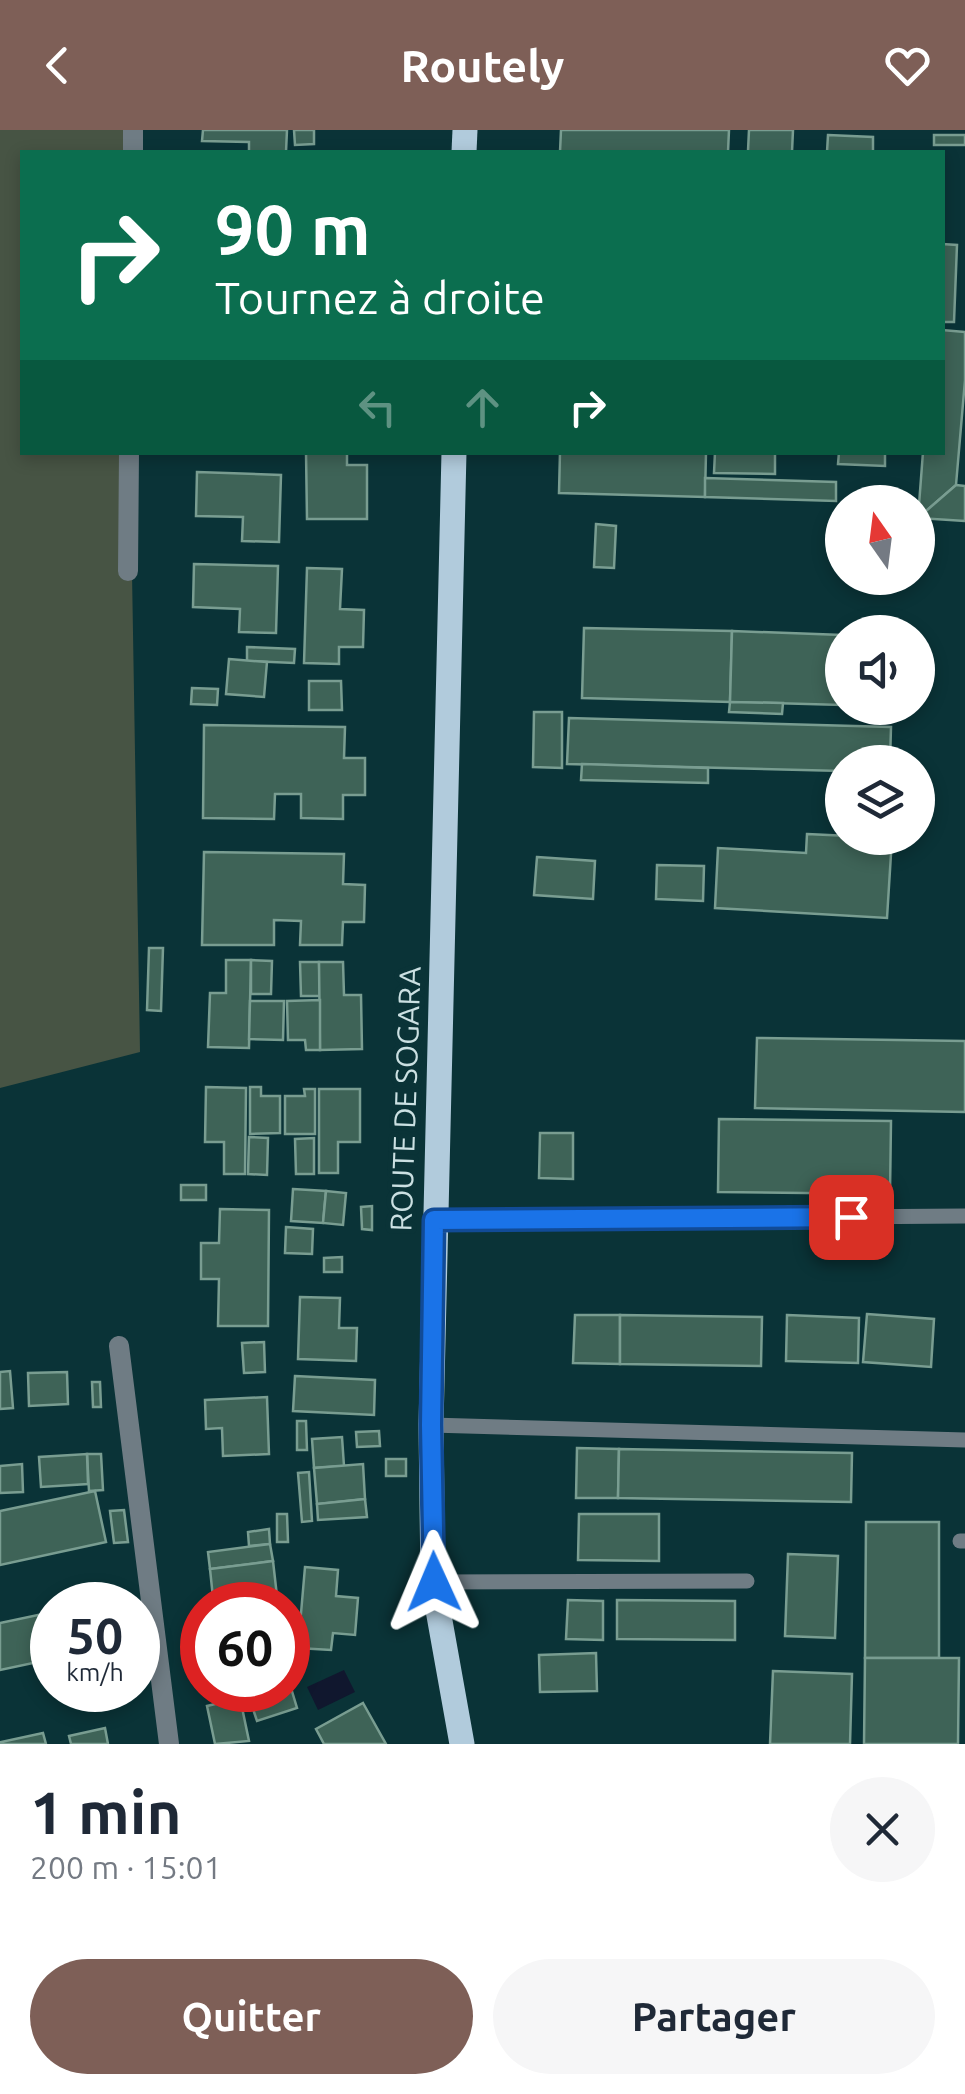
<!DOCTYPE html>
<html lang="fr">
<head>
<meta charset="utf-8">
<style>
	body { margin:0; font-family:Ubuntu,sans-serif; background:#f6f6f7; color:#1f2937; height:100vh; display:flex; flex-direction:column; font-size:38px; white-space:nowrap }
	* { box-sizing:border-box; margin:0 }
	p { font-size:32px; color:#747a83 }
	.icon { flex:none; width:55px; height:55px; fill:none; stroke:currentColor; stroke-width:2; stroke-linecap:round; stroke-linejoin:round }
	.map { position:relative; height:1614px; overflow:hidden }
	.side { display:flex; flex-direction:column; background:#fff; flex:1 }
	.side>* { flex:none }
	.hud { position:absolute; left:20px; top:20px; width:925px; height:305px; border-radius:0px; box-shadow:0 5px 15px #0003; background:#0b6e4f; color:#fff; overflow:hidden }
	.needle { width:65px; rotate:346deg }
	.fabs { position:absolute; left:825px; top:355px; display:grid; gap:20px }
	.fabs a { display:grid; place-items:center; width:110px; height:110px; border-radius:50%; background:#fff; box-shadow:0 5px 15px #0003; font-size:50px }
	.speed { position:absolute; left:30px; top:1452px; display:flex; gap:20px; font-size:50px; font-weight:700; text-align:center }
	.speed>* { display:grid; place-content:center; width:130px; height:130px; border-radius:50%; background:#fff; box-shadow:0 5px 15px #0003; line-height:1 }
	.speed small { font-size:25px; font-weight:400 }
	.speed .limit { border:15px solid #d22; background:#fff; color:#111 }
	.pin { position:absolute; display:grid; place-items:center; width:85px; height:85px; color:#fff; margin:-42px; border-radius:20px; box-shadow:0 5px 15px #0006 }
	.me { position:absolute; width:110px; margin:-55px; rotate:359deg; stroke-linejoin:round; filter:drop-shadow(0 0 8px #0008) }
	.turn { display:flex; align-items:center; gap:35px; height:210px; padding:0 30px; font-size:45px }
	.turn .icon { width:130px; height:130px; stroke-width:2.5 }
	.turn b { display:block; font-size:70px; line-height:85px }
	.lanes { display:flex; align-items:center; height:95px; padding:0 30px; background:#0003; justify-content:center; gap:50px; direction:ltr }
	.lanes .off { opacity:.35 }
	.round { display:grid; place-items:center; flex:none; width:105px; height:105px; border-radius:52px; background:#f6f6f7 }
	.summary { display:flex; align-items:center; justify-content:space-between; height:170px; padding:0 30px }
	h1 { font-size:60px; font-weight:700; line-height:75px }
	.cta { display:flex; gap:20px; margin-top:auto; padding:20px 30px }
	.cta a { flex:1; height:115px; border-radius:60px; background:#7e5f57; color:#fff; font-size:40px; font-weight:700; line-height:115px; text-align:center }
	.cta a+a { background:#f6f6f7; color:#1f2937 }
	header { display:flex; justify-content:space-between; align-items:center; height:130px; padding:0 30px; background:#7e5f57; color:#fff; font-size:45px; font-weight:700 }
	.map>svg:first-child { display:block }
</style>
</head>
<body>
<header><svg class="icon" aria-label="back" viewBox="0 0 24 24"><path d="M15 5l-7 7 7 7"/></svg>Routely<svg class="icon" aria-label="heart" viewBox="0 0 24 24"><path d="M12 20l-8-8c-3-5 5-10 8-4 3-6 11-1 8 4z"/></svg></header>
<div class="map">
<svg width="965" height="1614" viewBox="0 0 965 1614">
	<rect width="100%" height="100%" fill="#0a3337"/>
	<polygon fill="#475444" points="0,0 125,0 126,22 22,22 22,322 130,323 140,922 0,958"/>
	<polygon fill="#10172e" points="344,1540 355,1562 318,1580 307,1557"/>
	<g fill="#3e6357" stroke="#799d91" stroke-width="2.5">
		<polygon points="203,0 287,0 286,22 249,22 249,12 202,11"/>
		<polygon points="294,0 314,0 314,14 295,15"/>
		<polygon points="561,0 729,0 728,22 560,22"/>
		<polygon points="749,0 793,0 792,22 748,21"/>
		<polygon points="828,5 873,7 873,22 827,22"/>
		<rect x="934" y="5" width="31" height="10"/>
		<polygon points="942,114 957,115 954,192 942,192"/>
		<polygon points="942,200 965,202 965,250 956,355 918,388 923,322 942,322"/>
		<polygon points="306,322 347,322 347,335 367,335 367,389 307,389"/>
		<polygon points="560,322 706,322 705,367 559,363"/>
		<polygon points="715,322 775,322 775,344 714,343"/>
		<polygon points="839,322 885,322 885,336 838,334"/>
		<polygon points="197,342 281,345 279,412 242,411 243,387 196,386"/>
		<polygon points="705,348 836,352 836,371 705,367"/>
		<polygon points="956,355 965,356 965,391 918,388"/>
		<polygon points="596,394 616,396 614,438 594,437"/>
		<polygon points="194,434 278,436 276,503 239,502 240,479 193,477"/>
		<polygon points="307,438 342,439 340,479 364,480 363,517 339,517 339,534 304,533"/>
		<polygon points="584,498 732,501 730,572 582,568"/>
		<polygon points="732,501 842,505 842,575 730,572"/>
		<polygon points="247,517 295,519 294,533 247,531"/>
		<polygon points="229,529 267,532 264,567 226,564"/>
		<polygon points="309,551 341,551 342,580 309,580"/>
		<polygon points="192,558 218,559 217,575 191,574"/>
		<polygon points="730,572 783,573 782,584 729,582"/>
		<polygon points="534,582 562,582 562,638 533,637"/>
		<polygon points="569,588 891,597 890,632 842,632 842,641 567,634"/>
		<polygon points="204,595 345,597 344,628 365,628 365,665 343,665 343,689 301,688 301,664 275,664 274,689 203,688"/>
		<polygon points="582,634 708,638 708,653 581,650"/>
		<polygon points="807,704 892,708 887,788 715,778 718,718 806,723"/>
		<polygon points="204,722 344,724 343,754 365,755 364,792 343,792 342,815 300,815 301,791 274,790 274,815 202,815"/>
		<polygon points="537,727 595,731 593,769 534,765"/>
		<polygon points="657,735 704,736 703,771 656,769"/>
		<polygon points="149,818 163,818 161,881 147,880"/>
		<polygon points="226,830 251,830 249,918 208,917 210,863 226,863"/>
		<polygon points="251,830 272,831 271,864 251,864"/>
		<polygon points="300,832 319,832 320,866 301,866"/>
		<polygon points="319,832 343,832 344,865 361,865 362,919 320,920"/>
		<polygon points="320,870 320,920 306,920 305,910 288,910 287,871"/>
		<polygon points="250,871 284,871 283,910 249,909"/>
		<polygon points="757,908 965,911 965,982 755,978"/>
		<polygon points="206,957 246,958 245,1044 224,1044 224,1012 205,1012"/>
		<polygon points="250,957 261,957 261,966 280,966 280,1003 250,1004"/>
		<polygon points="304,959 315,959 315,1004 285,1004 285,966 305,966"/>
		<polygon points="319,959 360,959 360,1012 338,1012 338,1043 319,1043"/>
		<polygon points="719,989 891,991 890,1064 718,1062"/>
		<polygon points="540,1003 573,1003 573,1049 539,1048"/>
		<polygon points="249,1007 268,1008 267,1045 248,1044"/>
		<polygon points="314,1008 314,1044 296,1044 295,1009"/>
		<rect x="181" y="1055" width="25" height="15"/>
		<polygon points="293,1059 326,1061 323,1093 291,1091"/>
		<polygon points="326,1061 346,1063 343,1095 323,1093"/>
		<polygon points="372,1076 372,1100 362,1099 361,1077"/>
		<polygon points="220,1079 269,1080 268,1196 218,1196 219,1149 201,1149 201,1113 219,1113"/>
		<polygon points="286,1097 313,1099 312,1124 285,1123"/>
		<polygon points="342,1127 342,1142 324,1142 324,1128"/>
		<polygon points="300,1167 340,1168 339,1198 357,1198 356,1231 298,1229"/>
		<polygon points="867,1184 934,1189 931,1237 863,1232"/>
		<polygon points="575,1185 620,1185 620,1234 573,1233"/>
		<polygon points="620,1185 762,1187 761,1236 620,1234"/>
		<polygon points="787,1185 859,1188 858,1233 786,1231"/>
		<polygon points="264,1212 265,1242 244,1243 242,1213"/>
		<polygon points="10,1241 13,1278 0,1279 0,1242"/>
		<polygon points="67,1242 68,1274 29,1276 28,1243"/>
		<polygon points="295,1246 375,1250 374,1285 293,1281"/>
		<polygon points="92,1252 100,1252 101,1277 93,1277"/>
		<polygon points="267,1267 269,1324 223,1326 222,1298 206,1299 205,1270"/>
		<polygon points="297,1291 306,1291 307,1320 297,1320"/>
		<polygon points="379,1301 380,1316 357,1317 356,1302"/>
		<polygon points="342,1307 344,1336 314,1338 312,1309"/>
		<polygon points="577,1318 619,1319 618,1368 576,1368"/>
		<polygon points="619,1319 852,1323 851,1372 618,1368"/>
		<polygon points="87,1324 101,1324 103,1360 89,1361"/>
		<polygon points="87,1324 88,1354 41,1357 39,1327"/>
		<rect x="386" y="1329" width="20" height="17"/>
		<polygon points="22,1334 23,1362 0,1363 0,1336"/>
		<polygon points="363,1334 365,1369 317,1374 314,1338"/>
		<polygon points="309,1342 312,1391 302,1392 298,1343"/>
		<polygon points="95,1361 106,1412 0,1435 0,1381"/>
		<polygon points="365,1369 367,1387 318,1390 317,1374"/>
		<polygon points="124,1380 128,1412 114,1413 110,1381"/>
		<polygon points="277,1384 287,1384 288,1412 277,1412"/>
		<polygon points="579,1384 659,1384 659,1431 578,1430"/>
		<polygon points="866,1392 939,1392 939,1528 865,1528"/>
		<polygon points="269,1399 270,1414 249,1416 248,1402"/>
		<polygon points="270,1414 273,1431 210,1439 208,1422"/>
		<polygon points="788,1424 838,1426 835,1508 785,1506"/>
		<polygon points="273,1431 278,1475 233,1475 232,1466 213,1468 210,1439"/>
		<polygon points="305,1437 338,1440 336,1466 358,1468 355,1505 333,1503 331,1520 298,1518"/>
		<polygon points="568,1470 603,1471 603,1510 566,1509"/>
		<polygon points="617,1470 735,1471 735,1510 617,1509"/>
		<polygon points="52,1482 52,1529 0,1540 0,1493"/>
		<polygon points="596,1523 597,1561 540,1562 539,1525"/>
		<polygon points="865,1528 959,1528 958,1614 864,1614"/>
		<polygon points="773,1541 852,1544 850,1614 770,1614"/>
		<polygon points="288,1548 297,1578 257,1591 247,1561 288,1560"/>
		<polygon points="240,1568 249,1611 215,1614 207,1576"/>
		<polygon points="363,1573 386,1614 324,1614 316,1599"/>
		<polygon points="105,1598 108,1614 71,1614 69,1606"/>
		<polygon points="43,1603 46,1614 1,1614 1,1612"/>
	</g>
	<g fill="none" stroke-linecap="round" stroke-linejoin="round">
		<g stroke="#6f7c84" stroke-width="15">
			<polyline points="434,1090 965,1086"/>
			<polyline points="431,1295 965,1310"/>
			<polyline points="960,1411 965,1411"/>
			<polyline points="433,1452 747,1451"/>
		</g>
		<g stroke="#6f7c84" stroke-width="20">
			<polyline points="133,22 133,0"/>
			<polyline points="128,441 129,322"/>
			<polyline points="119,1216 169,1614"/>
		</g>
		<g stroke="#b1cbdc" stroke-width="25">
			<polyline points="464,22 465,0"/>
			<polyline points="454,322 431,1295 433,1452 462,1614"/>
		</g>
	</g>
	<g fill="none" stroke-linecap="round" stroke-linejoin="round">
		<defs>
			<polyline id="route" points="434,1452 431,1295 434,1090 851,1087"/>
		</defs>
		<use href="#route" stroke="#114b97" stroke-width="25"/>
		<use href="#route" stroke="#1a73e8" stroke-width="18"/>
	</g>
	<g text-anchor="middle" stroke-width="10" stroke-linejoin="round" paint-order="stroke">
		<g font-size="30" fill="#cbe0e2" stroke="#0a3337">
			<text transform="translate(406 969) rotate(-88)" y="10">ROUTE DE SOGARA</text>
		</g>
	</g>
</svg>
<div class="fabs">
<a><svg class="needle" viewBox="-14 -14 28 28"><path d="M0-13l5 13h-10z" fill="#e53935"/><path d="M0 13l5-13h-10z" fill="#747a83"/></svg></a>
<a><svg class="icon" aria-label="sound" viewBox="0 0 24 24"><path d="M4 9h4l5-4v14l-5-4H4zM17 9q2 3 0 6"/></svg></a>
<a><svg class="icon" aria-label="layers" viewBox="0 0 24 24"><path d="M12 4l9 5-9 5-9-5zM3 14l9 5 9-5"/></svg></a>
</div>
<div class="speed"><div>50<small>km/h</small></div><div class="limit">60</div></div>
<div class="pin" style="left:851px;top:1087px;background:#d93025"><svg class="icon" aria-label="arrive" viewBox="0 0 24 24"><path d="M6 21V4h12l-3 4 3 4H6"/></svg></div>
<svg class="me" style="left:434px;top:1452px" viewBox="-20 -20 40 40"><path d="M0-17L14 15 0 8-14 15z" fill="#1a73e8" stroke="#fff" stroke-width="4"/></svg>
<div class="hud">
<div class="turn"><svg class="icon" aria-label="right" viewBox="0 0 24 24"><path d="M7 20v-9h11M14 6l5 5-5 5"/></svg><div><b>90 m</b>Tournez à droite</div></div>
<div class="lanes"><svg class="icon off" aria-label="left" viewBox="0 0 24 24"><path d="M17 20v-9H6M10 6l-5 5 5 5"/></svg><svg class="icon off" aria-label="ahead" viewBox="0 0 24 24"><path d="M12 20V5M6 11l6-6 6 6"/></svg><svg class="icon" aria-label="right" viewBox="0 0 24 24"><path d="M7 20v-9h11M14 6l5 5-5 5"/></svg></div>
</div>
</div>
<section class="side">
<div class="summary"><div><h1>1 min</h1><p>200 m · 15:01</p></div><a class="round"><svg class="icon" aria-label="close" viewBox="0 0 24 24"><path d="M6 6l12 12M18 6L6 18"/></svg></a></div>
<div class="cta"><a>Quitter</a><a>Partager</a></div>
</section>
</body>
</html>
